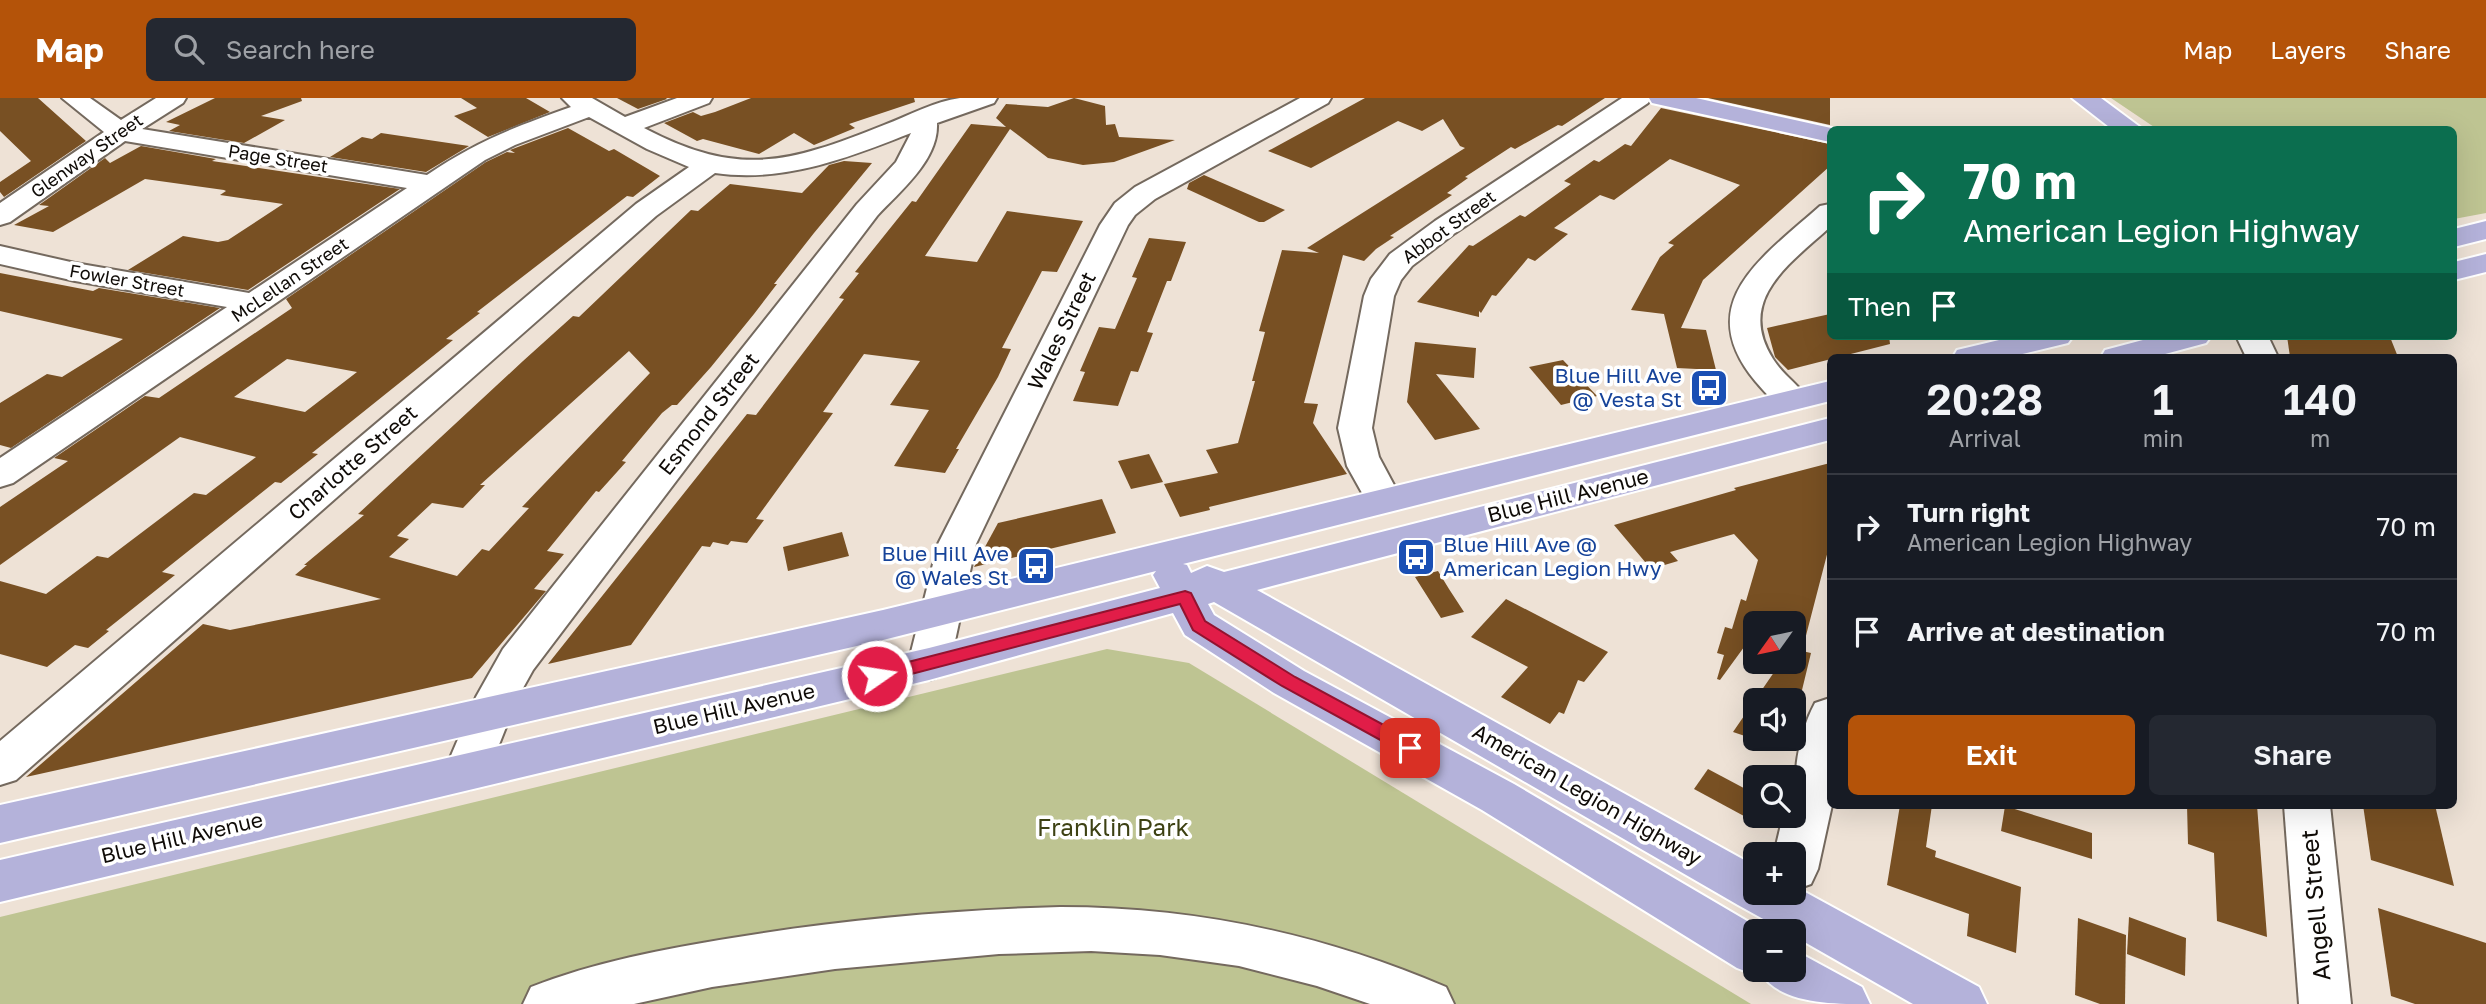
<!DOCTYPE html>
<html lang="en">
<head>
<meta charset="utf-8">
<style>
	body { margin:0; font-family:"Golos Text",sans-serif; background:#242831; color:#f1f3f6; height:100vh; display:flex; flex-direction:column; font-size:26px; white-space:nowrap }
	* { box-sizing:border-box; margin:0 }
	p { font-size:23px; color:#9ea1a6 }
	.icon { flex:none; width:38px; height:38px; fill:none; stroke:currentColor; stroke-width:2; stroke-linecap:round; stroke-linejoin:round }
	.map { position:relative; flex:1; overflow:hidden }
	.side { position:absolute; left:1827px; top:256px; width:630px; height:455px; display:flex; flex-direction:column; background:#171b24; border-radius:10px; box-shadow:0 7px 28px #0002 }
	.side>* { flex:none }
	.guide { position:absolute; left:1827px; top:28px; width:630px; height:214px; border-radius:10px; box-shadow:0 7px 28px #0002; background:#0b6e4f; color:#fff; overflow:hidden }
	.needle { width:46px; rotate:237deg }
	.buttons { position:absolute; left:1743px; top:513px; display:grid; gap:14px }
	.buttons a { display:grid; place-items:center; width:63px; height:63px; border-radius:10px; background:#171b24; box-shadow:0 7px 28px #0002; font-size:35px }
	.pin { position:absolute; display:grid; place-items:center; width:60px; height:60px; color:#fff; margin:-30px; border-radius:14px; box-shadow:0 4px 10px #0006 }
	.me { position:absolute; width:77px; margin:-38px; rotate:77deg; stroke-linejoin:round; filter:drop-shadow(0 0 5px #0008) }
	.turn { display:flex; align-items:center; gap:24px; height:147px; padding:0 21px; font-size:32px }
	.turn .icon { width:91px; height:91px; stroke-width:2.5 }
	.turn b { display:block; font-size:49px; line-height:60px }
	.then { display:flex; align-items:center; height:66px; padding:0 21px; background:#0003; gap:14px; font-size:26px }
	.eta { display:flex; justify-content:space-evenly; align-items:center; height:119px; text-align:center }
	.eta b { font-size:42px; font-weight:600; line-height:49px }
	.action { display:flex; gap:14px; margin-top:auto; padding:14px 21px }
	.action a { flex:1; height:80px; border-radius:10px; background:#b45309; color:#fff; font-size:28px; font-weight:600; line-height:80px; text-align:center }
	.action a+a { background:#242831; color:#f1f3f6 }
	ul { padding:0; list-style:none }
	li { display:flex; align-items:center; gap:21px; height:105px; padding:0 21px; border-top:2px solid #363941 }
	li div { flex:1 }
	li b { display:block; font-size:26px }
	li em { font-style:normal }
	header { display:flex; align-items:center; gap:42px; box-sizing:border-box; height:98px; padding:0 35px; background:#b45309; color:#fff }
	header strong { font-size:33px }
	nav { display:flex; gap:38px; margin-inline-start:auto; font-size:24px }
	.search { width:490px; height:63px; background:#242831; display:flex; align-items:center; gap:18px; box-sizing:border-box; padding:0 24px; border-radius:10px; color:#9ea1a6; font-size:26px }
	.map>svg:first-child { display:block }
</style>
</head>
<body>
<header>
<strong>Map</strong>
<div class="search"><svg class="icon" aria-label="search" viewBox="0 0 24 24"><circle cx="10" cy="10" r="6"/><path d="M15 15l6 6"/></svg>Search here</div>
<nav><a>Map</a><a>Layers</a><a>Share</a></nav>
</header>
<div class="map">
<svg width="2486" height="906" viewBox="0 0 2486 906">
	<rect width="100%" height="100%" fill="#eee2d6"/>
	<g fill="#bec492">
		<polygon points="2111,0 2486,0 2486,115 2454,121 2454,32 2157,31"/>
		<polygon points="1107,551 1189,565 1751,906 0,906 0,819"/>
	</g>
	<g fill="#785023" fill-rule="evenodd">
		<polygon points="0,0 38,0 86,43 4,99 0,94 0,84 31,63 0,33"/>
		<polygon points="215,0 301,0 302,3 261,18 285,22 244,45 169,33 180,27 166,24"/>
		<polygon points="461,0 526,0 550,14 488,39 454,18 477,10"/>
		<polygon points="617,0 666,0 667,1 638,11"/>
		<polygon points="751,0 914,0 915,4 849,26 855,30 814,47 794,35 759,56 703,41 697,43 664,25 693,14 701,18 715,14"/>
		<polygon points="1074,0 1105,8 1106,27 1115,26 1119,39 1175,42 1114,64 1083,67 1048,60 1010,31 925,158 977,164 1007,113 1083,123 1057,174 1042,173 1002,250 1011,251 998,279 956,351 959,351 945,375 894,368 929,312 890,307 920,263 864,256 823,314 833,315 756,421 764,422 747,445 731,443 728,447 713,444 710,449 702,448 631,547 548,566 747,316 756,317 844,201 839,200 859,175 855,174 912,103 916,104 971,26 1006,29 996,20 1006,6 1048,9"/>
		<polygon points="1365,0 1605,0 1562,28 1558,27 1515,51 1511,49 1465,79 1468,80 1447,95 1452,97 1390,138 1394,139 1376,151 1364,163 1343,157 1304,305 1318,306 1313,325 1347,376 1209,409 1210,412 1180,419 1164,386 1218,375 1206,352 1238,345 1255,283 1252,283 1265,234 1259,233 1282,152 1319,155 1307,150 1465,50 1460,48 1443,21 1422,33 1398,23 1311,70 1268,53"/>
		<polygon points="1708,0 1830,0 1830,27"/>
		<polygon points="1661,10 1830,46 1830,68 1703,182 1681,230 1706,232 1716,272 1677,270 1664,216 1631,212 1660,159 1674,147 1668,145 1740,87 1670,61 1614,102 1600,97 1554,130 1568,136 1535,163 1528,160 1496,198 1492,197 1481,215 1479,213 1479,219 1417,204 1469,147 1473,148 1520,117 1525,119 1571,86 1564,83 1594,62 1599,64 1625,46 1631,48"/>
		<path d="M568,30L609,53L614,51L660,78L633,99L627,98L477,214L480,215L446,241L453,242L312,355L318,356L281,385L275,384L162,474L175,477L106,532L109,533L88,550L75,547L47,569L0,556V483L46,496L97,458L108,460L194,395L206,397L256,359L180,339L0,467V409L68,363L54,360L145,298L159,300L292,210L286,201L486,64L507,54L515,55L510,52ZM287,261L357,274L305,314L234,299Z"/>
		<polygon points="381,35 469,48 426,74 330,59 362,39 372,41"/>
		<polygon points="141,48 216,61 212,63 400,91 248,192 128,172 183,138 218,144 228,142 283,106 220,97 226,93 224,92 145,81 53,134 14,127 49,108 39,107 105,60 110,65"/>
		<path d="M844,63L872,65L814,135L774,186H777L754,216L711,269L677,307H672L662,315L622,363L626,364L599,394L596,393L547,453L564,456L534,491L546,493L472,580L26,679L203,526L230,532L381,501L295,477L307,467H304L364,417L358,416L523,263L573,218L579,219L691,112L698,113L730,86L802,95L829,67ZM629,253L650,275L522,409L529,410L489,453L482,451L457,478L389,459L409,441L397,438L432,405L463,410L485,387H480Z"/>
		<polygon points="1204,77 1285,112 1264,124 1259,124 1187,91 1189,85"/>
		<polygon points="1149,140 1186,144 1171,183 1167,183 1147,234 1153,235 1138,274 1131,273 1118,308 1073,303 1085,274 1080,273 1099,229 1115,231 1137,180 1132,179"/>
		<polygon points="0,175 93,193 99,190 220,210 11,350 0,347 0,305 47,276 62,279 123,241 0,213"/>
		<polygon points="1830,216 1830,238 1889,238 1890,246 1788,272 1775,259 1767,230"/>
		<polygon points="2287,238 2390,239 2398,259 2290,259"/>
		<polygon points="1415,244 1476,250 1474,280 1436,276 1480,331 1435,342 1407,304"/>
		<polygon points="1563,262 1597,298 1561,307 1529,269"/>
		<polygon points="1149,356 1163,384 1131,391 1118,363"/>
		<polygon points="1830,365 1830,445 1802,553 1811,555 1794,625 1794,602 1755,602 1755,640 1790,640 1787,652 1733,634 1781,564 1794,564 1794,525 1755,525 1755,534 1720,582 1717,581 1724,557 1717,555 1725,529 1732,531 1741,501 1746,503 1758,462 1734,436 1670,454 1678,463 1651,471 1614,427 1736,392 1734,390"/>
		<polygon points="1102,401 1116,435 974,469 998,425"/>
		<polygon points="842,434 849,458 788,473 783,449"/>
		<polygon points="1438,473 1449,491 1464,514 1441,520 1415,479"/>
		<polygon points="1506,501 1608,554 1584,584 1578,582 1564,616 1559,614 1550,626 1501,599 1528,569 1471,539"/>
		<polygon points="1708,671 1755,696 1755,724 1694,691"/>
		<polygon points="1900,707 1932,707 1926,749 1936,753 1935,759 2021,789 2016,855 1967,838 1969,816 1887,787"/>
		<polygon points="2187,707 2257,707 2267,839 2217,823 2214,755 2188,746"/>
		<polygon points="2363,707 2435,707 2454,788 2371,762"/>
		<polygon points="2005,708 2092,735 2092,761 2001,733"/>
		<polygon points="2378,810 2486,845 2486,906 2415,906 2391,898"/>
		<polygon points="2129,819 2186,840 2185,878 2127,856"/>
		<polygon points="2078,820 2126,837 2125,906 2100,906 2075,897"/>
	</g>
	<g fill="none" stroke-linecap="round" stroke-linejoin="round">
		<defs>
			<g id="minor">
				<path d="M62,0H90L121,22L156,0H186L183,5L142,31L427,77C477,43 515,29 571,9L562,0H592L625,19L677,0H712L709,5L644,30C739,80 789,65 884,27C908,18 935,3 960,0C972,0 985,0 997,0L994,5L937,25C939,62 900,93 877,118L533,572L518,599L483,687L467,692L451,687L444,674L476,599L503,551L857,106L896,64L911,35C848,60 784,85 715,75L656,118L16,682L0,687V643L636,106L689,69L647,51L589,19L515,47L485,62L13,385L0,389V360L227,209L75,183L0,166V148L75,165L249,195L407,90L125,43L10,124L0,127V105L104,34Z"/>
				<polygon points="1300,0 1331,0 1328,5 1155,101 1135,117 1128,127 976,446 950,566 944,577 929,582 914,577 908,566 938,446 1100,127 1115,105 1135,89"/>
				<polygon points="1622,0 1651,0 1648,5 1455,135 1412,168 1401,182 1394,198 1372,330 1379,359 1402,402 1397,411 1384,414 1371,411 1347,368 1338,330 1364,198 1371,181 1390,156 1435,123"/>
				<path d="M1830,106V129C1791,165 1735,201 1773,261C1783,277 1799,287 1809,302L1804,309C1781,315 1771,301 1756,284C1690,205 1763,159 1820,108Z"/>
				<polygon points="2236,238 2268,238 2278,259 2246,259"/>
				<path d="M1830,600L1832,707L1818,771L1811,786L1794,792V756H1774L1783,718H1794C1794,680 1796,640 1815,605Z"/>
				<polygon points="2284,707 2330,707 2351,906 2299,906"/>
				<path d="M1060,809C1196,809 1322,836 1446,889L1454,906H1370L1317,888L1239,868L1160,857L1091,853L999,856L835,871L712,889L634,906H523L531,889C595,864 664,851 732,840C840,822 951,812 1060,809Z"/>
			</g>
			<g id="major">
				<polygon points="1649,0 1696,0 1840,32 1830,32 1830,44 1661,7 1652,5"/>
				<polygon points="2072,0 2101,0 2144,32 2113,32"/>
				<polygon points="2486,123 2486,141 2454,149 2454,131"/>
				<polygon points="2486,156 2486,174 2454,182 2454,164"/>
				<polygon points="2016,238 2073,238 2068,245 2010,259 1953,259 1957,252"/>
				<polygon points="2158,238 2211,238 2206,245 2154,259 2101,259 2105,252"/>
				<path d="M1830,283V303L1183,466L1187,467L1191,475L1207,468L1224,474L1830,320V342L1257,492L1755,768V794H1794V788L1979,889L1987,906H1913L1794,838V833H1785L1738,807L1214,504L1208,506L1214,517L1304,573L1514,686L1764,833H1755V872H1794V852L1862,889L1870,906C1832,906 1780,906 1761,875L1755,877L1737,870L1482,712L1274,595L1185,537L1173,515L929,582L0,804V762L929,550L1160,490L1153,477L1156,473L883,542L0,745V707L883,512Z"/>
			</g>
		</defs>
		<use href="#minor" stroke="#74695e" stroke-width="4"/>
		<use href="#major" stroke="#fff" stroke-width="4"/>
		<use href="#minor" fill="#fff" fill-rule="evenodd"/>
		<use href="#major" fill="#b4b2da" fill-rule="evenodd"/>
	</g>
	<polygon fill="#e11d48" stroke="#92132f" stroke-width="2" points="1185,493 1191,495 1205,523 1295,579 1417,645 1419,650 1417,655 1410,657 1404,655 1282,588 1193,532 1180,506 877,585 870,583 868,578 870,574 877,572"/>
	<defs>
		<symbol id="bus-square" viewBox="-11 -11 22 22"><rect x="-9" y="-9" width="18" height="18" rx="4" fill="#1a4fb4" stroke="#fff"/><path d="M-5-6H5V4H4V6H2V4H-2V6H-4V4H-5ZM-3.5-4V0h7V-4ZM-3.5 1.2v1.5H-2V1.2ZM2 1.2v1.5H3.5V1.2Z" fill="#fff"/></symbol>
	</defs>
	<g fill-rule="evenodd">
		<use href="#bus-square" x="1687" y="268" width="44" height="44"/>
		<use href="#bus-square" x="1394" y="437" width="44" height="44"/>
		<use href="#bus-square" x="1014" y="446" width="44" height="44"/>
	</g>
	<g text-anchor="middle" stroke-width="7" stroke-linejoin="round" paint-order="stroke">
		<g font-size="18" fill="#0f0b07" stroke="#fff">
			<text transform="translate(87 58) rotate(-35)" y="6">Glenway Street</text>
			<text transform="translate(278 61) rotate(9)" y="6">Page Street</text>
			<text transform="translate(1449 129) rotate(-36)" y="6">Abbot Street</text>
			<text transform="translate(290 182) rotate(-34)" y="6">McLellan Street</text>
			<text transform="translate(127 183) rotate(10)" y="6">Fowler Street</text>
		</g>
		<g font-size="21" fill="#0f0b07" stroke="#fff">
			<text transform="translate(1062 233) rotate(-64)" y="7">Wales Street</text>
			<text transform="translate(709 316) rotate(-52)" y="7">Esmond Street</text>
			<text transform="translate(353 365) rotate(-41)" y="7">Charlotte Street</text>
			<text transform="translate(1568 398) rotate(-14)" y="7">Blue Hill Avenue</text>
			<text transform="translate(734 611) rotate(-13)" y="7">Blue Hill Avenue</text>
			<text transform="translate(1587 697) rotate(30)" y="7">American Legion Highway</text>
			<text transform="translate(182 740) rotate(-13)" y="7">Blue Hill Avenue</text>
		</g>
		<g font-size="21" fill="#164399" stroke="#fff" text-anchor="end">
			<text x="1682" y="285">Blue Hill Ave<tspan x="1682" dy="24">@ Vesta St</tspan></text>
			<text x="1443" y="454" text-anchor="start">Blue Hill Ave @<tspan x="1443" dy="24">American Legion Hwy</tspan></text>
			<text x="1009" y="463">Blue Hill Ave<tspan x="1009" dy="24">@ Wales St</tspan></text>
		</g>
		<g font-size="24" fill="#3d4113" stroke="#fff">
			<text x="1113" y="738">Franklin Park</text>
		</g>
		<g font-size="24" fill="#0f0b07" stroke="#fff">
			<text transform="translate(2316 807) rotate(-95)" y="8">Angell Street</text>
		</g>
	</g>
</svg>
<div class="buttons">
<a><svg class="needle" viewBox="-14 -14 28 28"><path d="M0-13l5 13h-10z" fill="#e53935"/><path d="M0 13l5-13h-10z" fill="#9ea1a6"/></svg></a>
<a><svg class="icon" aria-label="sound" viewBox="0 0 24 24"><path d="M4 9h4l5-4v14l-5-4H4zM17 9q2 3 0 6"/></svg></a>
<a><svg class="icon" aria-label="search" viewBox="0 0 24 24"><circle cx="10" cy="10" r="6"/><path d="M15 15l6 6"/></svg></a>
<a>+</a>
<a>−</a>
</div>
<div class="pin" style="left:1410px;top:650px;background:#d93025"><svg class="icon" aria-label="arrive" viewBox="0 0 24 24"><path d="M6 21V4h12l-3 4 3 4H6"/></svg></div>
<svg class="me" style="left:877px;top:578px" viewBox="-20 -20 40 40"><circle r="17" fill="#e11d48" stroke="#fff" stroke-width="3"/><path d="M0-11L8 9 0 5-8 9z" fill="#fff"/></svg>
<div class="guide">
<div class="turn"><svg class="icon" aria-label="right" viewBox="0 0 24 24"><path d="M7 20v-9h11M14 6l5 5-5 5"/></svg><div><b>70 m</b>American Legion Highway</div></div>
<div class="then">Then<svg class="icon" aria-label="arrive" viewBox="0 0 24 24"><path d="M6 21V4h12l-3 4 3 4H6"/></svg></div>
</div>
<section class="side">
<div class="eta">
<div><b>20:28</b><p>Arrival</p></div>
<div><b>1</b><p>min</p></div>
<div><b>140</b><p>m</p></div>
</div>
<ul>
<li><svg class="icon" aria-label="right" viewBox="0 0 24 24"><path d="M7 20v-9h11M14 6l5 5-5 5"/></svg><div><b>Turn right</b><p>American Legion Highway</p></div><em>70 m</em></li>
<li><svg class="icon" aria-label="arrive" viewBox="0 0 24 24"><path d="M6 21V4h12l-3 4 3 4H6"/></svg><div><b>Arrive at destination</b></div><em>70 m</em></li>
</ul>
<div class="action"><a>Exit</a><a>Share</a></div>
</section>
</div>
</body>
</html>
